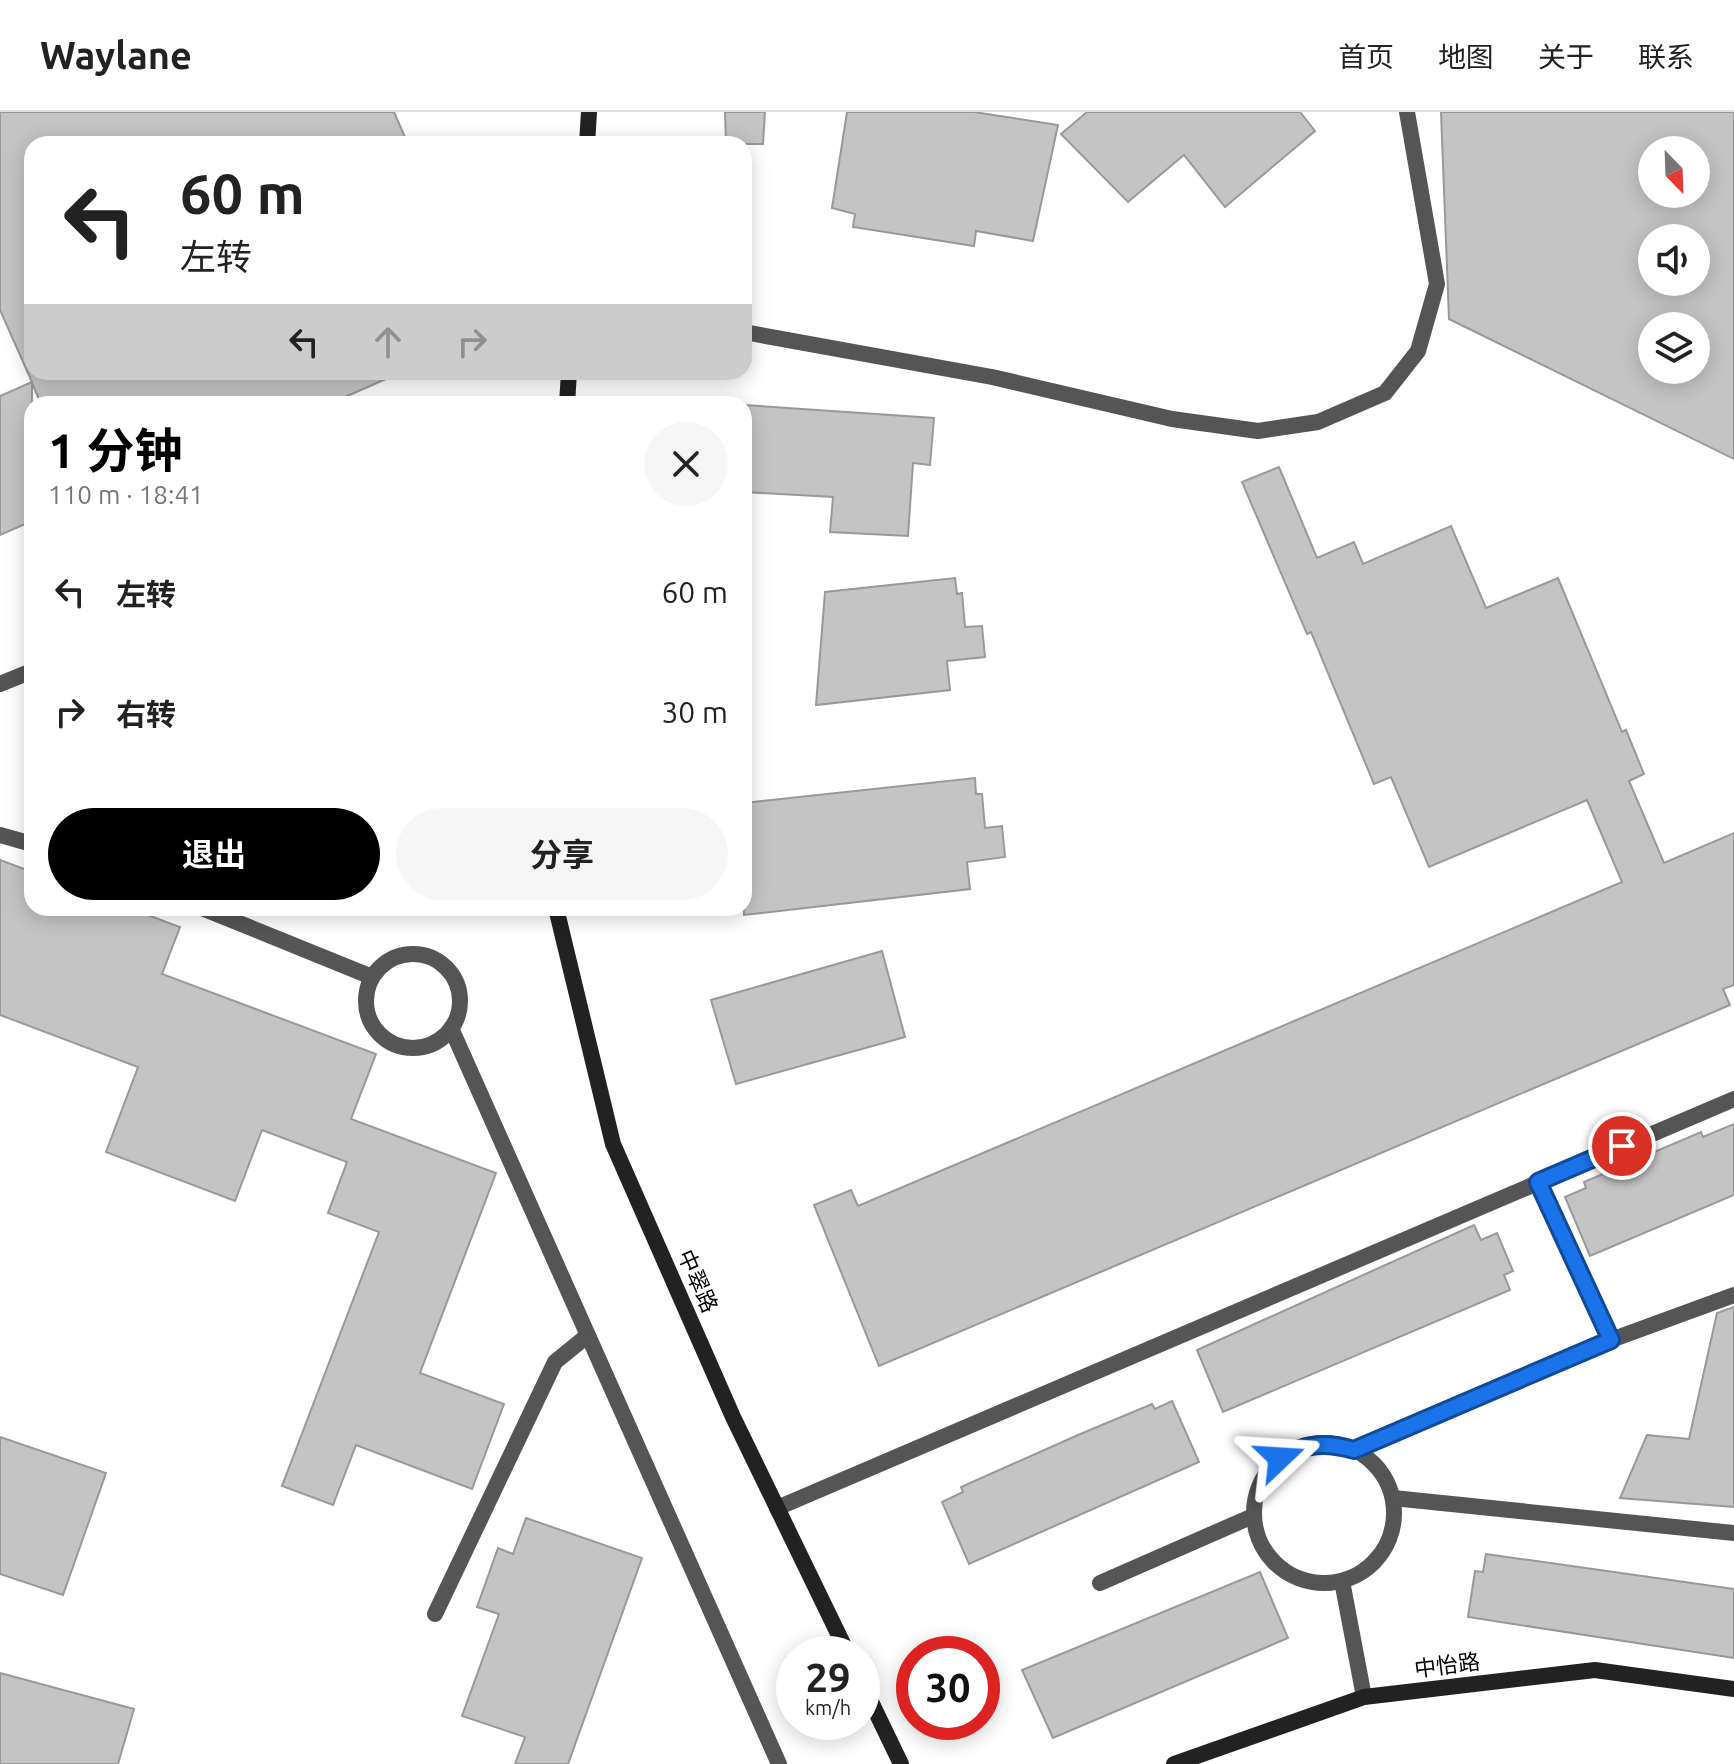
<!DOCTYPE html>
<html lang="zh">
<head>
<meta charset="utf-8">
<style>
	body { margin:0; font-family:Ubuntu,"Noto Sans SC",sans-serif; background:#f6f6f6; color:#222; height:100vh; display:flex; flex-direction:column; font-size:30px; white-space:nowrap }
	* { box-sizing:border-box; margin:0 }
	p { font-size:26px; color:#767676 }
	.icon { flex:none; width:44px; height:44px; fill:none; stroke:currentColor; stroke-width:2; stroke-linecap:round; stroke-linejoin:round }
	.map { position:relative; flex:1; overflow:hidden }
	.panel { position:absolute; left:24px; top:284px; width:728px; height:520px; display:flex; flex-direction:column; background:#fff; border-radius:24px; box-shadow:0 4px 20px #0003 }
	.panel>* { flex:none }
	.hud { position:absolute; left:24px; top:24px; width:728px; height:244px; border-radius:24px; box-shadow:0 4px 20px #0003; background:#fff; color:#222; overflow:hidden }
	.needle { width:52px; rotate:157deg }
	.controls { position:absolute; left:1638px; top:24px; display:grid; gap:16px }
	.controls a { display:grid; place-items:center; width:72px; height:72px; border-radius:50%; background:#fff; box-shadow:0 4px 20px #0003; font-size:40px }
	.speed { position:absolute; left:776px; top:1524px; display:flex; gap:16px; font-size:40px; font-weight:700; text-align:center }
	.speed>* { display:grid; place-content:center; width:104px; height:104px; border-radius:50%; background:#fff; box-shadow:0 4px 20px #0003; line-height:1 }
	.speed small { font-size:20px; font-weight:400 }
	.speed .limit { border:12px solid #d22; background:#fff; color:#111 }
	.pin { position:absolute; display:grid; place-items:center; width:68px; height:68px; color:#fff; margin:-34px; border:4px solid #fff; border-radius:50%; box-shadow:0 2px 8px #0007 }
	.me { position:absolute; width:88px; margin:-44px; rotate:70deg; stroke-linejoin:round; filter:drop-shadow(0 0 6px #0008) }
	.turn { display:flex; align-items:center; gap:28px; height:168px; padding:0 24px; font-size:36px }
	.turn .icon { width:104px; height:104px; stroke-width:2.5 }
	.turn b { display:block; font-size:56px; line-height:68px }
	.lanes { display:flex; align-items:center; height:76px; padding:0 24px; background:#0003; justify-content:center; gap:40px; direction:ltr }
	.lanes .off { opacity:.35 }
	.round { display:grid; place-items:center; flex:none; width:84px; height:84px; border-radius:42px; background:#f6f6f6 }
	.head { display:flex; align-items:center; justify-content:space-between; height:136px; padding:0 24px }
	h1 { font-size:48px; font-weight:700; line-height:60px; color:#000 }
	.primary-button { display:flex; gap:16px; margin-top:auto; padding:16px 24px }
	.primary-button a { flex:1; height:92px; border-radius:48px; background:#000; color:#fff; font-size:32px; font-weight:700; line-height:92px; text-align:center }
	.primary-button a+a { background:#f6f6f6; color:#222 }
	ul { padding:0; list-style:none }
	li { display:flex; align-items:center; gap:24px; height:120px; padding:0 24px }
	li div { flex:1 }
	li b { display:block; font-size:30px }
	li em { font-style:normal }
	header { display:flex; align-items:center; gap:48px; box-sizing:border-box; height:112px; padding:0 40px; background:#fff; border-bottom:2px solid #e0e0e0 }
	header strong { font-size:38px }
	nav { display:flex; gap:44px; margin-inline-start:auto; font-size:28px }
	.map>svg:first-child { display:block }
</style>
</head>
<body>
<header>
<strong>Waylane</strong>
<nav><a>首页</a><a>地图</a><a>关于</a><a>联系</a></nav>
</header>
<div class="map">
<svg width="1734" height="1652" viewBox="0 0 1734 1652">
	<rect width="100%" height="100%" fill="#fff"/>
	<g fill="#c4c4c4" stroke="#999" stroke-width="2" fill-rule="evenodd">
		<polygon points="0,0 394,0 408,32 32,32 32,260 402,260 329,292 41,292 32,271 32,409 0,423 0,284 32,270 0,198"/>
		<polygon points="725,0 765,0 763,32 726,32"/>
		<polygon points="847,0 974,0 1058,13 1033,129 976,119 974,134 853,115 855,102 832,96"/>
		<polygon points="1087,0 1300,0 1315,19 1225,95 1184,43 1128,90 1061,22"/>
		<path d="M1441,0H1734V347L1449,207ZM1652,38H1696V82H1652ZM1652,126H1696V170H1652ZM1652,214H1696V258H1652Z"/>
		<polygon points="744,293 934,306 930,353 913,351 908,424 830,420 833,385 744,380"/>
		<polygon points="1279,355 1317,446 1354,430 1363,452 1451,414 1486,496 1558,466 1622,620 1626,618 1644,662 1629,669 1664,751 1734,721 1734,873 1723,877 1730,893 879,1254 814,1093 851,1078 858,1094 1622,770 1587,688 1429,755 1391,665 1374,672 1311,520 1307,522 1242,370"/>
		<polygon points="955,466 957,482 962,481 965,515 982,514 985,545 947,549 950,578 816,593 825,480"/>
		<polygon points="975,666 976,682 982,682 985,716 1002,714 1005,745 967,750 970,777 744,803 744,691"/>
		<polygon points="0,748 32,760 32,796 129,796 180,815 162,862 376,942 351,1007 496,1061 420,1261 504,1292 472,1377 356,1333 333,1393 282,1374 379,1120 328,1101 347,1050 262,1018 235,1089 106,1040 138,955 0,903"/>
		<polygon points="882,839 905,925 736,972 711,888"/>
		<polygon points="1734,1012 1734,1083 1590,1144 1565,1085 1586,1076 1584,1070 1701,1020 1703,1025"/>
		<polygon points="1474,1113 1481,1128 1497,1121 1513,1159 1504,1163 1510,1178 1223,1300 1197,1238"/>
		<polygon points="1734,1195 1734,1395 1620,1386 1647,1323 1689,1327 1717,1201"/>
		<polygon points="1172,1289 1199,1350 969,1452 942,1390 963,1380 961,1375 1078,1323 1152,1292 1155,1297"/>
		<polygon points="0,1325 106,1361 63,1483 0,1462"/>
		<polygon points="526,1406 642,1446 568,1652 515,1652 525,1625 462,1604 499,1502 477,1495 498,1436 513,1442"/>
		<polygon points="1486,1442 1734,1477 1734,1546 1468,1505 1475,1459 1483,1460"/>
		<polygon points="1260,1460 1288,1526 1053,1626 1022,1558"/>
		<polygon points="0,1561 134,1597 118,1652 0,1652"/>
	</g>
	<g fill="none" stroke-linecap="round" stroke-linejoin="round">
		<g stroke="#555" stroke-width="16">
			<polyline points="744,220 992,265 1172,307 1258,319 1318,310 1385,281 1418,239 1437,172 1407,0"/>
			<polyline points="0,572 32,559"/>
			<polyline points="0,723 32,732"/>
			<polyline points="202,796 372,865"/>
			<circle cx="413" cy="889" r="47"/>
			<polyline points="451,916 779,1652"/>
			<polyline points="1538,1070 1611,1228"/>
			<circle cx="1324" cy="1401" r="70"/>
			<polyline points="1354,1338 1611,1228 1734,1183"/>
			<polyline points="1393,1386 1734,1421"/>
			<polyline points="777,1396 1734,987"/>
			<polyline points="1342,1469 1364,1585"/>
			<polyline points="1100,1471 1253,1404"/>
			<polyline points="435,1502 555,1250 587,1224"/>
		</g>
		<g stroke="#222" stroke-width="16">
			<polyline points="587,32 589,0"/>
			<polyline points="567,292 569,260"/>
			<polyline points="556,796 613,1032 733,1305 848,1542"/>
			<polyline points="862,1571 901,1652"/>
			<polyline points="1174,1652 1364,1585 1595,1558 1734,1577"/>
		</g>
	</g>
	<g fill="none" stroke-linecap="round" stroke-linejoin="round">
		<defs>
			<path id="route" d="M1280,1346C1306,1331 1326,1330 1354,1338L1611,1228L1538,1070L1622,1034"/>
		</defs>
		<use href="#route" stroke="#114b97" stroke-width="20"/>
		<use href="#route" stroke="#1a73e8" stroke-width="14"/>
	</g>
	<g text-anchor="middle" stroke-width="7" stroke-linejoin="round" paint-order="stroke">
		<g font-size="22" fill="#000" stroke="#fff">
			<text transform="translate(698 1169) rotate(66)" y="8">中翠路</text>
			<text transform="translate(1447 1553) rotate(-7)" y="8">中怡路</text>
		</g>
	</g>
</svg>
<div class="controls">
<a><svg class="needle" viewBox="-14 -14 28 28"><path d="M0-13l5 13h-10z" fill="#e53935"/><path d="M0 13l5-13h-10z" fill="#767676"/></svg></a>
<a><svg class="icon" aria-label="sound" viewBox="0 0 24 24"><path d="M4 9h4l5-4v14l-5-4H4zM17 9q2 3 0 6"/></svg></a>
<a><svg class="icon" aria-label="layers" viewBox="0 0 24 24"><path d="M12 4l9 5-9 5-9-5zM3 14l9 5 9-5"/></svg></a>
</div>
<div class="speed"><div>29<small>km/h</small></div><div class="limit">30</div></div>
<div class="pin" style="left:1622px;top:1034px;background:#d93025"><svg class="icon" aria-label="arrive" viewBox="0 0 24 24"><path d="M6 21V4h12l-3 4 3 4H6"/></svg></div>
<svg class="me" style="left:1280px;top:1346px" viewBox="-20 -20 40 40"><path d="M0-17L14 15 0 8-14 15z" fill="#1a73e8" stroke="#fff" stroke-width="4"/></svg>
<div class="hud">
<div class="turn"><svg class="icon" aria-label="left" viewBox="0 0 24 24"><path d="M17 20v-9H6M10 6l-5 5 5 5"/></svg><div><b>60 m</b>左转</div></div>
<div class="lanes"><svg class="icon" aria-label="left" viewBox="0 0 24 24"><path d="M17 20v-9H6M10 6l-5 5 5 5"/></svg><svg class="icon off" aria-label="ahead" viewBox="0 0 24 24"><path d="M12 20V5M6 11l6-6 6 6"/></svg><svg class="icon off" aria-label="right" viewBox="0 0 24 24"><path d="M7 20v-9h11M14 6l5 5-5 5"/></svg></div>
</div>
<section class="panel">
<div class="head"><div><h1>1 分钟</h1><p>110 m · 18:41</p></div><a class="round"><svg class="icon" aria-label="close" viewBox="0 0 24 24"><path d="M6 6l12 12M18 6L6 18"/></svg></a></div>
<ul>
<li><svg class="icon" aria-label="left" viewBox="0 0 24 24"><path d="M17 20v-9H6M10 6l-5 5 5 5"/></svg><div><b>左转</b></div><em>60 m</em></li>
<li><svg class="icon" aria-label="right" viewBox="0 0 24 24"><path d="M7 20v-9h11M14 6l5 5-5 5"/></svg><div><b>右转</b></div><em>30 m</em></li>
</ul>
<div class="primary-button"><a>退出</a><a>分享</a></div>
</section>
</div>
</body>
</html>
